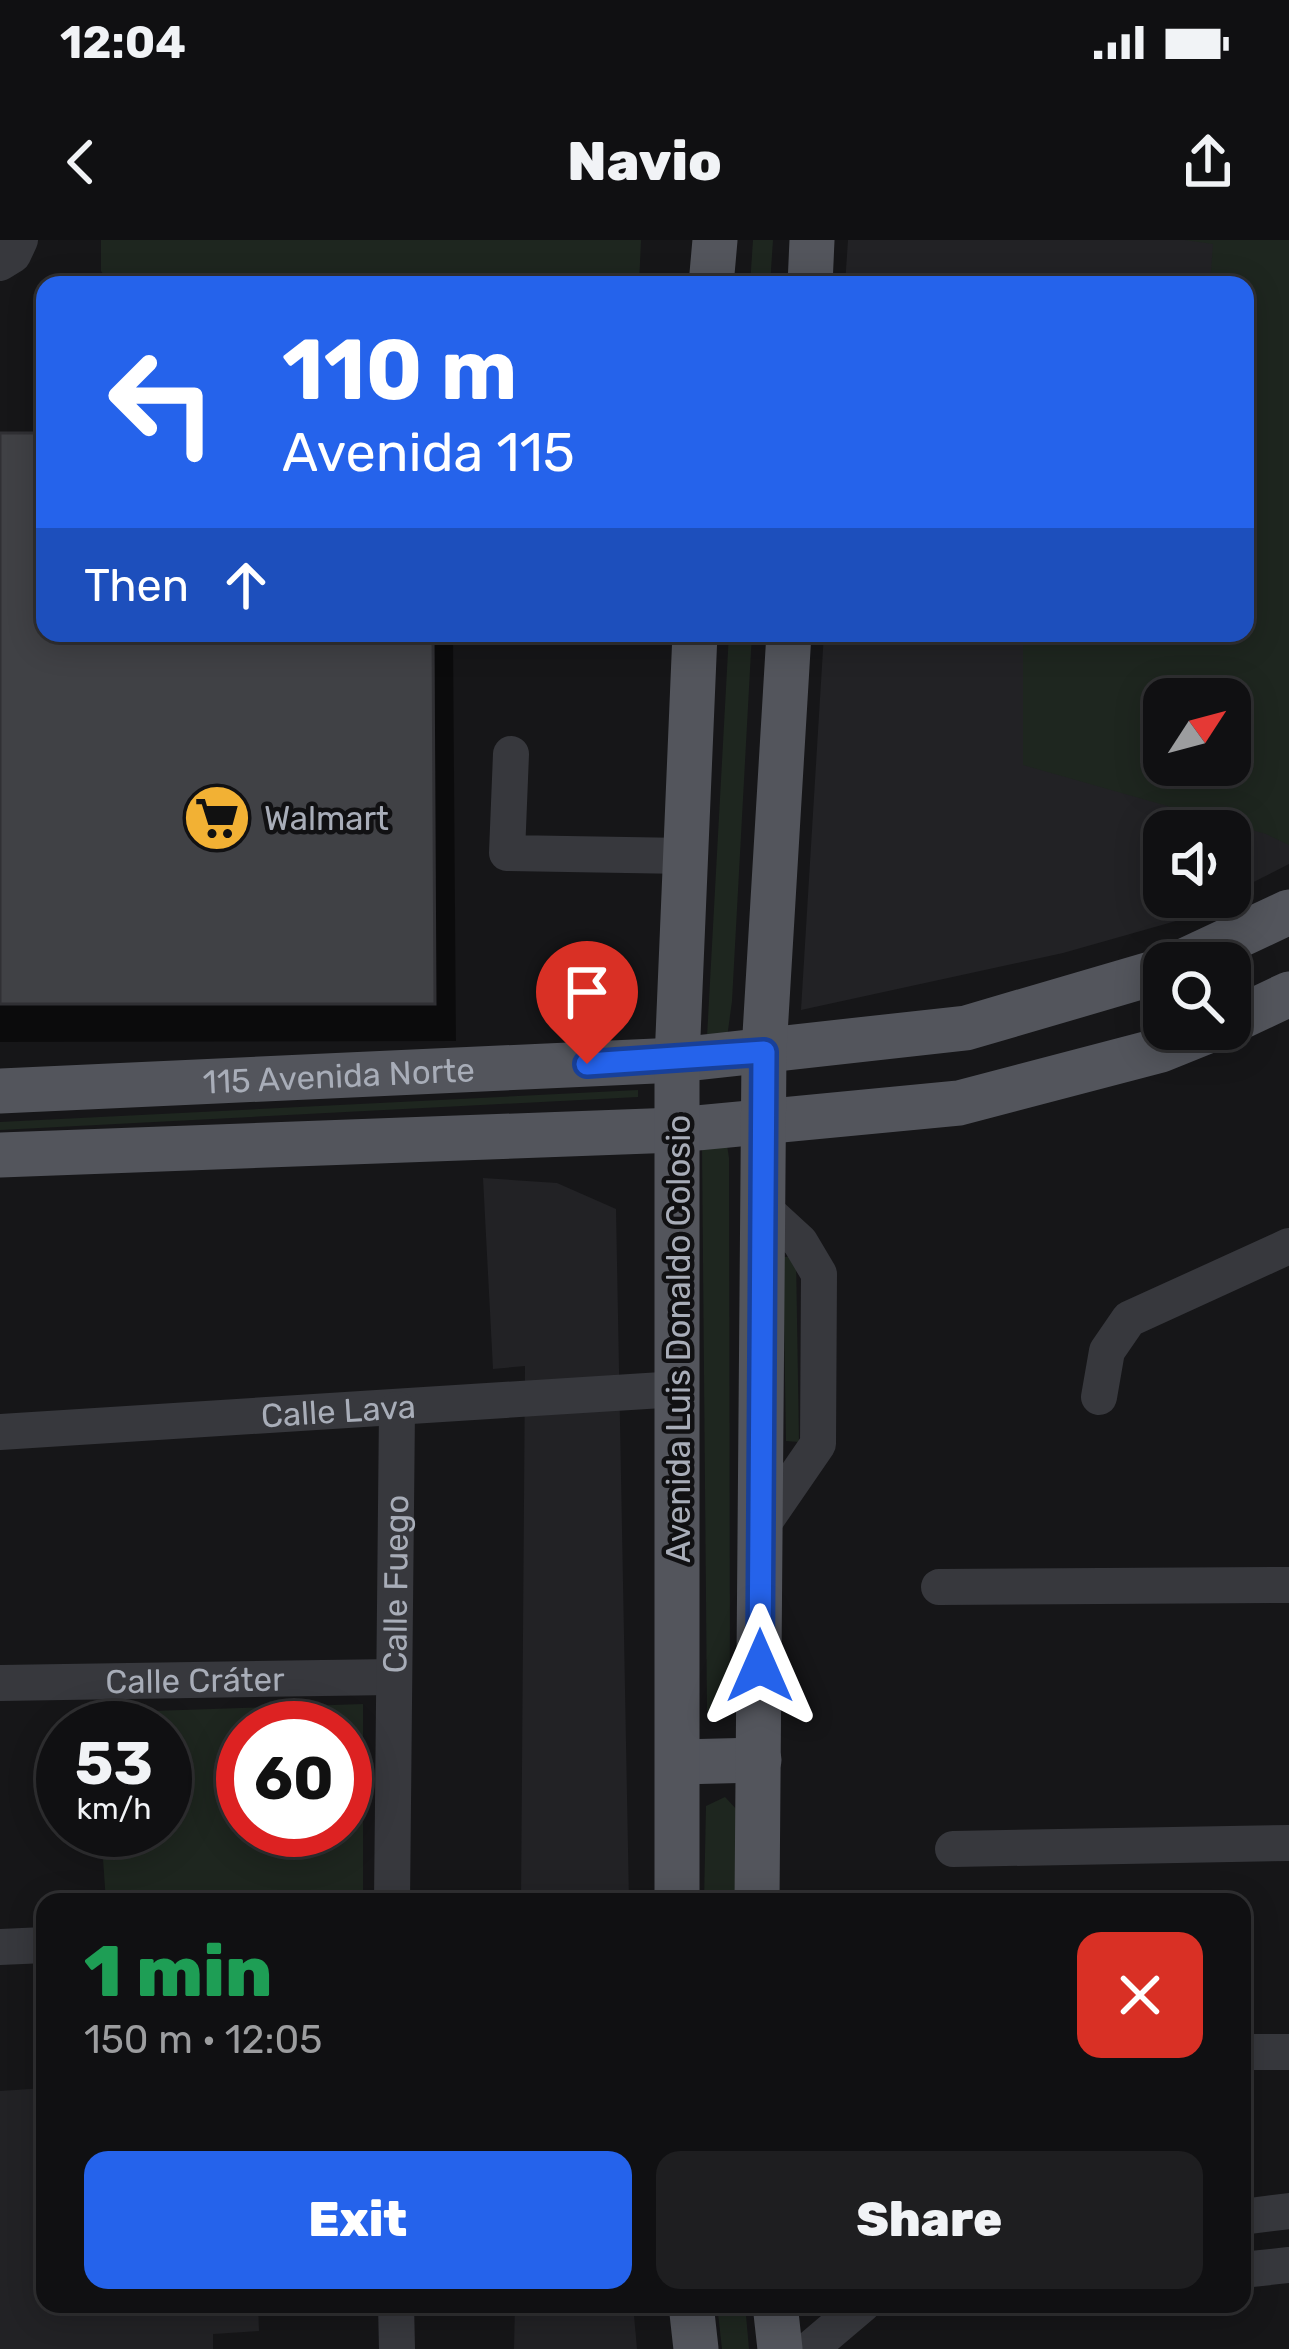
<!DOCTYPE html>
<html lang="en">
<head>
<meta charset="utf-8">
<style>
	body { margin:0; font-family:Rubik,sans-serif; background:#1e1e20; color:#f1f3f6; height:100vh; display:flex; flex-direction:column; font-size:45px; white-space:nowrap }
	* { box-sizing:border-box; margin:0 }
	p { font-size:39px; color:#9c9d9f }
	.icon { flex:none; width:66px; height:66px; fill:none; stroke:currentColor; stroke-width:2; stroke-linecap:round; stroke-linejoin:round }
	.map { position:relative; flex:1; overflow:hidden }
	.sheet { position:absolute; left:36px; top:1653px; width:1215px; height:420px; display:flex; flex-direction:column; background:#101012; border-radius:24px; box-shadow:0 6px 30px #0003,0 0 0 3px #303032 }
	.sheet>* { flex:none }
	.banner { position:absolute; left:36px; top:36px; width:1218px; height:366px; border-radius:24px; box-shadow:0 6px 30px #0003,0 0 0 3px #303032; background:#2563eb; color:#fff; overflow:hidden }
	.needle { width:78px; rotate:54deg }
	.buttons { position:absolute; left:1143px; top:438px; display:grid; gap:24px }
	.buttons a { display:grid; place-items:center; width:108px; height:108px; border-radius:24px; background:#101012; box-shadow:0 6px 30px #0003,0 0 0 3px #303032; font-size:60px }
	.speed { position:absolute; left:36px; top:1461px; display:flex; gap:24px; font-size:60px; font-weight:700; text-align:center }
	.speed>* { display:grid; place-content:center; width:156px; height:156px; border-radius:50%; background:#101012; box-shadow:0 6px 30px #0003,0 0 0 3px #303032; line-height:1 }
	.speed small { font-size:30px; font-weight:400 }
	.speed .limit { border:18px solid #d22; background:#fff; color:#111 }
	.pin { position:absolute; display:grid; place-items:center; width:102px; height:102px; color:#fff; margin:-123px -51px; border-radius:50% 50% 50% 0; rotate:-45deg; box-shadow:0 0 12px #0007 }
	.pin .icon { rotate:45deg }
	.me { position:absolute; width:132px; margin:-66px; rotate:0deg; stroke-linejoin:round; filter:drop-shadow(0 0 9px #0008) }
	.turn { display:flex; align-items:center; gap:42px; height:252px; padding:0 48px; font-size:54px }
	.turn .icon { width:156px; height:156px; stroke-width:2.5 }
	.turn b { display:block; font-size:84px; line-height:102px }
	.then { display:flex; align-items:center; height:114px; padding:0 48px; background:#0003; gap:24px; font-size:45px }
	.round { display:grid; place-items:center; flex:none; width:126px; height:126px; border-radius:24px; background:#1e1e20 }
	.overview { display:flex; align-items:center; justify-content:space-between; height:204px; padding:0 48px }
	h1 { font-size:72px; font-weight:800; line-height:90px; color:#1e9e55 }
	.primary-button { display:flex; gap:24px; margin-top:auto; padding:24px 48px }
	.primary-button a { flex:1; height:138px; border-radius:24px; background:#2563eb; color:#fff; font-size:48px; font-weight:800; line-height:138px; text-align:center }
	.primary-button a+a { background:#1e1e20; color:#f1f3f6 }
	.status { display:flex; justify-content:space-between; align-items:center; height:84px; padding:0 60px; background:#101012; direction:ltr }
	.status svg { height:33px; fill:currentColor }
	header { display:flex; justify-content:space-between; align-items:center; height:156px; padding:0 48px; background:#101012; font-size:54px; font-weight:800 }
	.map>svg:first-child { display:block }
</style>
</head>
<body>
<div class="status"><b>12:04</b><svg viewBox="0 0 49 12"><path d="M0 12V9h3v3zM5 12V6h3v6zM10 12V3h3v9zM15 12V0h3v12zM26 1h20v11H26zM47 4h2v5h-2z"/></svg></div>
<header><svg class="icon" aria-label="back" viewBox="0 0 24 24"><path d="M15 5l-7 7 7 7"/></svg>Navio<svg class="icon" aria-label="share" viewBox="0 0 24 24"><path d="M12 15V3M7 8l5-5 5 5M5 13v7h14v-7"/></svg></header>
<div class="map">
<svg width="1289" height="2109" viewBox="0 0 1289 2109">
	<rect width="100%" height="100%" fill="#161618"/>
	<g fill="#222225" fill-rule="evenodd">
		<path d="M848,0H1289V624L1230,654V591H1164V657H1223L1176,681L1063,713L801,770L824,393H1245V45H845ZM1164,459H1230V525H1164Z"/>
		<polygon points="483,938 557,943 616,969 629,1662 521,1662 525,1126 493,1129"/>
		<polygon points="45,1848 45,2064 258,2064 259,2091 213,2094 213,2109 0,2109 0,1851"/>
		<polygon points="515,2064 633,2064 637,2109 514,2109"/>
	</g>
	<g fill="#1e261f" fill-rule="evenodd">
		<polygon points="101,0 641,0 639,45 110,45 101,31"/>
		<polygon points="753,0 773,0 770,45 750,45"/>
		<path d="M1185,0H1289V605L1266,594L1023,525V393H1245V45H1210L1213,4ZM1230,459V525H1164V459Z"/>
		<polygon points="729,393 752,393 732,761 727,798 707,797"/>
		<polygon points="638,850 638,857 0,890 0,882"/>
		<polygon points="702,905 727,905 729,918 730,1474 707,1471"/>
		<polygon points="783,1017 796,1017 799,1202 786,1201"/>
		<path d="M363,1464V1650L106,1662L101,1590H165V1488H94L93,1473ZM345,1488V1590H243V1488Z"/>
		<polygon points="725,1557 737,1570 735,1662 704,1662 706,1566"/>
		<polygon points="717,2064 745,2064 749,2109 722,2109"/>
	</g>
	<polygon fill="#0007" points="0,196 45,196 45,393 453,393 456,801 0,802"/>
	<polygon fill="#404145" stroke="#303034" stroke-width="3" points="0,193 45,193 45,393 433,393 435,764 0,764"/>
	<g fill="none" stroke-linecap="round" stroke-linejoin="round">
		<g stroke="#37383d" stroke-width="36">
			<polyline points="0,23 13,15 20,0"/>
			<polyline points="511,514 507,613 686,616"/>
			<polyline points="1099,1157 1107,1111 1129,1079 1289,1006"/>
			<path id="s1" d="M0,1192L678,1149"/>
			<polyline points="761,1287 818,1204 819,1034 800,1002 763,968"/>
			<polyline points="939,1347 1289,1345"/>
			<path id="s2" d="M0,1443L392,1437"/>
			<polyline points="953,1609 1289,1603"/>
			<path id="s3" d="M392,1662L397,1169"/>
			<polyline points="0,1707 45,1705"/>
			<polyline points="1242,1812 1289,1812"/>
			<polyline points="1242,1977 1289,1971"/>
			<polyline points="1242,2030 1289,2025"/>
			<polyline points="396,2064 397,2109"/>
			<polyline points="810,2109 863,2064"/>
		</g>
		<g stroke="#53555c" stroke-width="45">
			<polyline points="711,45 715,0"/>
			<polyline points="810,45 812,0"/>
			<polyline points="1180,723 1289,672"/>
			<polyline points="1230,782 1289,754"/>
			<path id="s4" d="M0,851L677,820L966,788L1164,730"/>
			<polyline points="0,915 676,890 959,863 1161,810 1213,789"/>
			<polyline points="679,1522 759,1520"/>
			<polyline points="677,1662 677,820 695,393"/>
			<polyline points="757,1662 764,811 789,393"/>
			<polyline points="691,2064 696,2109"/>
			<polyline points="775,2064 780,2109"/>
		</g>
	</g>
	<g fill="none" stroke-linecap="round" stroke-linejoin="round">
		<defs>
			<polyline id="route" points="587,824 764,812 760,1426"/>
		</defs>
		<use href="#route" stroke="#184099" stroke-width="30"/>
		<use href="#route" stroke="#2563eb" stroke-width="21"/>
	</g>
	<defs>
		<symbol id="supermarket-disc" viewBox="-11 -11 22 22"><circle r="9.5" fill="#f2b134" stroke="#111113"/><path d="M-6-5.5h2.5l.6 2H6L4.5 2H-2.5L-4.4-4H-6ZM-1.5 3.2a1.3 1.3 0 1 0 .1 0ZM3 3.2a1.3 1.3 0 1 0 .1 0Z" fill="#111"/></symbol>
	</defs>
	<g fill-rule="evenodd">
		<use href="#supermarket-disc" x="179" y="540" width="76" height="76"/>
	</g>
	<g text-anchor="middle" stroke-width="9" stroke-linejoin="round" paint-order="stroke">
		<g font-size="33" fill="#a8adb8" stroke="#111113" text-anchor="start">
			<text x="264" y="590">Walmart</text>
		</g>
		<g font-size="33" fill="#a8adb8" stroke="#111113">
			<text dy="12" stroke="none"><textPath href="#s4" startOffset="339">115 Avenida Norte</textPath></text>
			<text transform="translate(678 1099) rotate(-90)" y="12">Avenida Luis Donaldo Colosio</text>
			<text dy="12" stroke="none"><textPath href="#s1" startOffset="339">Calle Lava</textPath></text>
			<text dy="12" stroke="none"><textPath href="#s3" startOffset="318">Calle Fuego</textPath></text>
			<text dy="12" stroke="none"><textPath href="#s2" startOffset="195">Calle Cráter</textPath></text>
		</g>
	</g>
</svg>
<div class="buttons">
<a><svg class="needle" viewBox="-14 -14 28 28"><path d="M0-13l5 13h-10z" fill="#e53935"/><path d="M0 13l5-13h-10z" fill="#9c9d9f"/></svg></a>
<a><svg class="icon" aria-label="sound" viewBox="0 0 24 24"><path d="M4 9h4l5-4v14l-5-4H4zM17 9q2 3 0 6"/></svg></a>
<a><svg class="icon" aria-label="search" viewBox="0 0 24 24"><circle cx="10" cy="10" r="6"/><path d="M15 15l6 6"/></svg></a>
</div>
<div class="speed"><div>53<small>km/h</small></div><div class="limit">60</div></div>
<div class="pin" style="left:587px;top:824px;background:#d93025"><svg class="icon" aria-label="arrive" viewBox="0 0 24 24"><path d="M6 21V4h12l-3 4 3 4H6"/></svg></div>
<svg class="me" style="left:760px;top:1426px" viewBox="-20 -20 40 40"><path d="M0-17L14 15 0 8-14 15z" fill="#2563eb" stroke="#fff" stroke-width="4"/></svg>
<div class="banner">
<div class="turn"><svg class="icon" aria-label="left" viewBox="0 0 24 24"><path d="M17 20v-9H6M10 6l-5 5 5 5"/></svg><div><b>110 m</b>Avenida 115</div></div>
<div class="then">Then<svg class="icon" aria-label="ahead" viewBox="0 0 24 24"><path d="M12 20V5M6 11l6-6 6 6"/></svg></div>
</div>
<section class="sheet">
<div class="overview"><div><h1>1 min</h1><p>150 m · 12:05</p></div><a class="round" style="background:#d93025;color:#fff"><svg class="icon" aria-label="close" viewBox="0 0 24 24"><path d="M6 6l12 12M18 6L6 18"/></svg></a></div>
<div class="primary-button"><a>Exit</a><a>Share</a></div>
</section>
</div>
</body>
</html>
